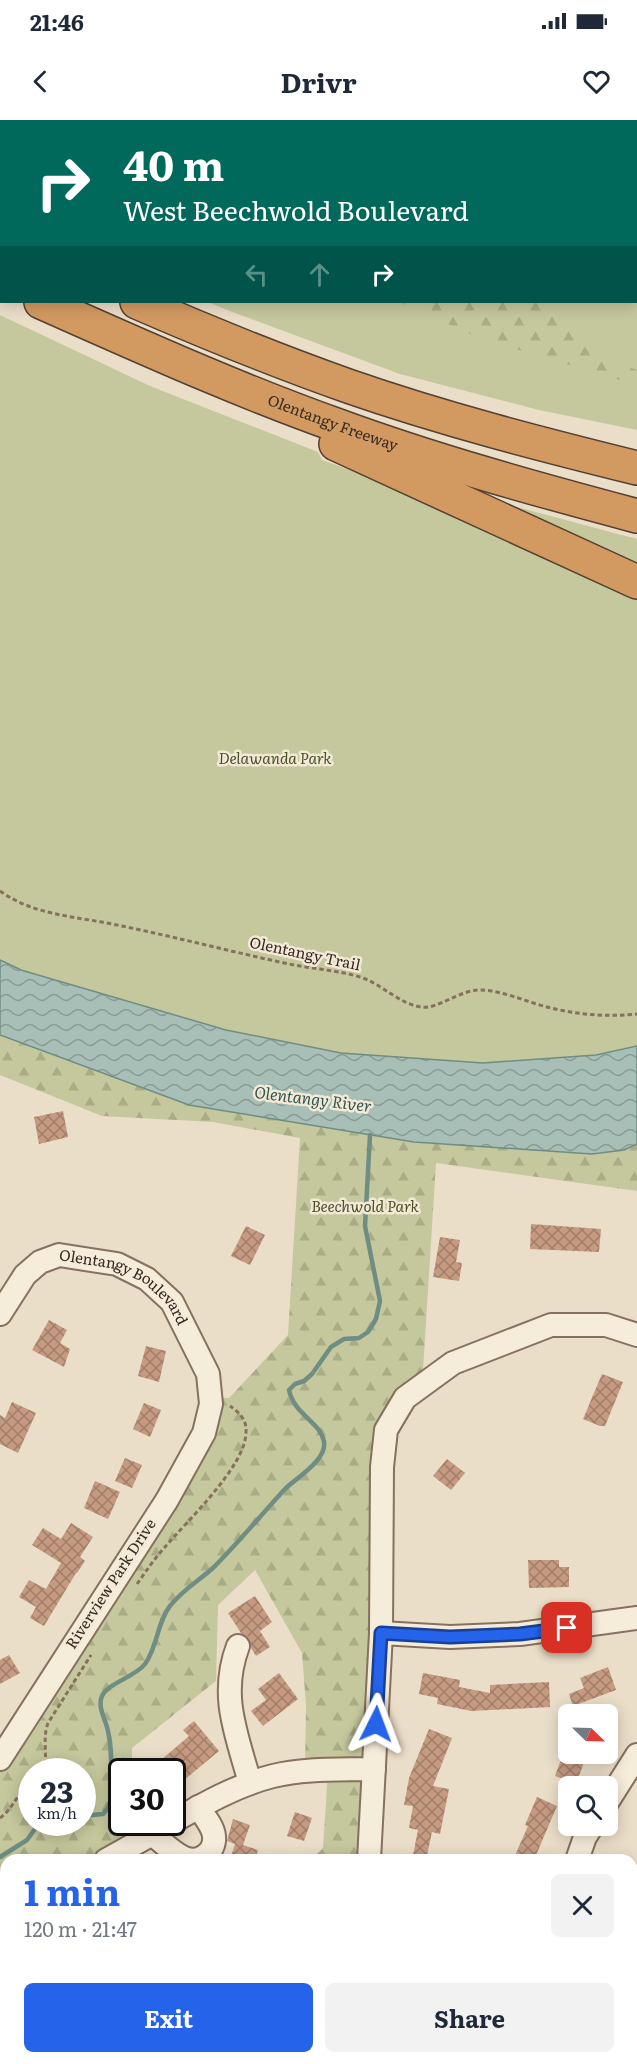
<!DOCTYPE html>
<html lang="en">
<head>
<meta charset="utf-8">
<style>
	body { margin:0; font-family:Literata,serif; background:#f2f2f3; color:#1f2937; height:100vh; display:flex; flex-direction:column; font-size:22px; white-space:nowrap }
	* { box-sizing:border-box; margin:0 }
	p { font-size:20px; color:#747a83 }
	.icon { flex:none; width:33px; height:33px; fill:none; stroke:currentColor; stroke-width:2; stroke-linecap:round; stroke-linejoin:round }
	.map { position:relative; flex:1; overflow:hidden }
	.side { position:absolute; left:0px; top:1734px; width:638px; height:210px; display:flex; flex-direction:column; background:#fff; border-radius:18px 18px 0 0; box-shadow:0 3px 15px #0003 }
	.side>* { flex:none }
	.banner { position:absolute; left:0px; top:0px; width:638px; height:183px; box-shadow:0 3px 15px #0003; background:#00695c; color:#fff; overflow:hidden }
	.needle { width:39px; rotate:113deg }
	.controls { position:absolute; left:558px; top:1584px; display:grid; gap:12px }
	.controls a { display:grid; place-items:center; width:60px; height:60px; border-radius:9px; background:#fff; box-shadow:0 3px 15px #0003; font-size:30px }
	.speed { position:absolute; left:18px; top:1638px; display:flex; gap:12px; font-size:30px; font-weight:700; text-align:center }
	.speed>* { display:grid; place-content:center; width:78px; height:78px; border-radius:50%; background:#fff; box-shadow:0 3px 15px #0003; line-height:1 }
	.speed small { font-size:15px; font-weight:400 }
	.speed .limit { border:3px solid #111; border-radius:9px; background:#fff; color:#111 }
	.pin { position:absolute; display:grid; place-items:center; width:51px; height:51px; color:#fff; margin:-26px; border-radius:12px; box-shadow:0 3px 9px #0006 }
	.me { position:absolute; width:66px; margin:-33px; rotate:3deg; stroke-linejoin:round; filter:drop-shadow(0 0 4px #0008) }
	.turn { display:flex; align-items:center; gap:21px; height:126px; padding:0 24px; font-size:27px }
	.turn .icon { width:78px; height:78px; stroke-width:2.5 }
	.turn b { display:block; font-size:42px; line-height:51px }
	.lanes { display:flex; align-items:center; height:57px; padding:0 24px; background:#0003; justify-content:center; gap:30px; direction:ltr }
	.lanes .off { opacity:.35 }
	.round { display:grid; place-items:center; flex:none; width:63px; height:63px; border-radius:9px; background:#f2f2f3 }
	.head { display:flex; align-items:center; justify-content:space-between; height:102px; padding:0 24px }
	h1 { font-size:36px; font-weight:700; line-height:45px; color:#2563eb }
	.action { display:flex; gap:12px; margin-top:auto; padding:12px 24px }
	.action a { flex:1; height:69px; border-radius:9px; background:#2563eb; color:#fff; font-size:24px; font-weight:700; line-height:69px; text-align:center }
	.action a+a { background:#f2f2f3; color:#1f2937 }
	.status { display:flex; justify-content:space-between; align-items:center; height:42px; padding:0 30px; background:#fff; direction:ltr }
	.status svg { height:16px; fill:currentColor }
	header { display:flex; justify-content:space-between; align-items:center; height:78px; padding:0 24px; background:#fff; font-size:27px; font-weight:700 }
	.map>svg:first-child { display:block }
</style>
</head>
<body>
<div class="status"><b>21:46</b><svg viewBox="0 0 49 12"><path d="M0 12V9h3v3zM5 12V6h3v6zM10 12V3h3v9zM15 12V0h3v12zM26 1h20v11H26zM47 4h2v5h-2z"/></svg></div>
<header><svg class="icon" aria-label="back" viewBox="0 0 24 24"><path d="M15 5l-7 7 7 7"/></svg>Drivr<svg class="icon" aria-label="heart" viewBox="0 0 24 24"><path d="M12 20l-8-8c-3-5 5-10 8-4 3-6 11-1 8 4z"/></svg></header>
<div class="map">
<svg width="637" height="1944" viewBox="0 0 637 1944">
	<defs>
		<pattern id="forest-firs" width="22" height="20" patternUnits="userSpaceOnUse" patternTransform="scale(1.5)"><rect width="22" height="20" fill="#c5c89c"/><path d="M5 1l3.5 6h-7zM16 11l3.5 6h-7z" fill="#aaac86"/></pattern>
		<pattern id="water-waves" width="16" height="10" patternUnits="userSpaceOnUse" patternTransform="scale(1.5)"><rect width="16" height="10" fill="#a8bfb7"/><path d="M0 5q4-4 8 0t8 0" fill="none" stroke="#8a9b94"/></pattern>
		<pattern id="building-cross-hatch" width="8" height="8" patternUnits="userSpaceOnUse" patternTransform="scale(1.5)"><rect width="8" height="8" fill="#c59a81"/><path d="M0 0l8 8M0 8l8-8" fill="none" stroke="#a17e69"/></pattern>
	</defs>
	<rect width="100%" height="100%" fill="#ebdec8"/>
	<g fill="#c5c89c">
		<polygon points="0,0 637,0 637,310 539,290 400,254 232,192 208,182 636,182 636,2 2,2 1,33"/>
		<polygon points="0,195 150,266 318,332 322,340 412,372 637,474 637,926 596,935 483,943 341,933 226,910 21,850 0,840"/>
		<polygon points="517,387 637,419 637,451 511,389"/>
	</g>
	<g fill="url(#forest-firs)" fill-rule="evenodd">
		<polygon points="0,0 203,0 210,1 3,2"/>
		<polygon points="399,182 546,182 550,188 597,234 637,250 637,265 479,218"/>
		<path d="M0,915L52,933L414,1022L624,1030L637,1024V1071L436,1043L422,1266L386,1310L369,1740H311L323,1728L328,1651H305L306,1585L302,1533L255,1450L218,1485L216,1561L132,1628V1651L122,1652V1702L144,1703L152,1714L106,1740H6V1817L0,1823V1639L136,1425L210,1277L229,1278L288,1215L300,1018L213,1002L102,996L0,955ZM32,1652H82V1702H32Z"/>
	</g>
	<polygon fill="url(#water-waves)" stroke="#708d84" stroke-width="1.5" points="0,840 21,850 226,910 341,933 483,943 596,935 637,926 637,1024 624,1030 592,1034 414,1022 189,985 0,915"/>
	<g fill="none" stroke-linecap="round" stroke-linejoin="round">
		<g stroke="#708d84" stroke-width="4.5">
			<path d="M82,1696L103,1694L108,1688L111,1679C111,1657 113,1633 108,1611C106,1600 97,1587 102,1576C108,1563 135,1557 145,1544C158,1526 157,1502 170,1486C182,1470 200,1460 214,1447C239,1422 261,1395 285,1369C296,1358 327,1340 324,1322C321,1302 294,1295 289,1270L295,1264L304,1261L312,1254L331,1227L344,1219L359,1218L368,1212L376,1199L380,1181L365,1106L370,1015"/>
			<polyline points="0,1737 27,1720 40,1702"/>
		</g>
	</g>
	<g fill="url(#building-cross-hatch)">
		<polygon points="63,991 68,1017 39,1024 34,997"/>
		<polygon points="531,1104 601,1109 599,1132 530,1129"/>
		<polygon points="246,1106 265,1115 250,1145 231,1136"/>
		<polygon points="440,1117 460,1120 456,1142 462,1143 459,1161 433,1157"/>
		<polygon points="49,1200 67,1210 60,1223 70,1229 64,1247 32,1230"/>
		<polygon points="146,1226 166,1231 159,1262 138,1256"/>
		<polygon points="602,1254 623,1262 605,1306 600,1306 583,1299"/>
		<polygon points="12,1282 36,1293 18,1333 0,1324 0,1295 5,1298"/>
		<polygon points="144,1283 161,1290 150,1317 133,1309"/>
		<polygon points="125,1338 142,1345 132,1368 115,1361"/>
		<polygon points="447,1339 465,1353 451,1370 433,1356"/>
		<polygon points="95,1361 120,1372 108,1399 84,1388"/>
		<polygon points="71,1403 93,1417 80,1437 85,1441 77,1453 76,1453 44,1506 30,1498 36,1487 19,1477 29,1460 46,1469 61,1443 32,1425 43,1408 61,1419"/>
		<polygon points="528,1440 559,1440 559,1447 569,1447 569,1467 529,1468"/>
		<polygon points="255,1476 272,1502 260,1511 270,1527 256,1536 251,1528 248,1517 241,1513 228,1493"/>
		<polygon points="9,1535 20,1553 0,1564 0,1540"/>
		<polygon points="608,1547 616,1570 573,1586 569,1574 584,1568 580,1558"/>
		<polygon points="279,1553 298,1579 263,1606 251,1591 266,1580 258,1569"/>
		<polygon points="423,1553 460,1560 459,1567 490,1573 490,1565 549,1562 550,1587 471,1591 437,1584 438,1578 419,1574"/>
		<polygon points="194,1601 219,1631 172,1670 172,1652 147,1652 189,1616 183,1610"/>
		<polygon points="429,1609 452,1618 433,1666 449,1669 440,1714 432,1712 426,1740 412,1740 418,1710 409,1708 413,1686 404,1685 409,1658"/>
		<polygon points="563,1634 587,1634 576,1664 555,1656"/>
		<polygon points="537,1677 557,1686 534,1740 513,1740 528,1706 525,1705"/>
		<polygon points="295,1692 312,1698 304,1721 287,1716"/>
		<polygon points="233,1699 250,1705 243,1725 258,1730 255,1740 230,1740 235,1724 227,1721"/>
	</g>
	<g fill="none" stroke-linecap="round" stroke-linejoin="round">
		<defs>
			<g id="minor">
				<path id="s1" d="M0,1194L25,1155L40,1142L59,1135L117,1144L147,1159L172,1182L208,1254L211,1284L204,1313L167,1380L0,1639"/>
				<polyline points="381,1513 450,1517 520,1514 637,1498"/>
				<path d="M238,1526C219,1576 237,1615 250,1663"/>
				<polyline points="608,1681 637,1635"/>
				<path d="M172,1702C204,1684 237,1665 273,1656C305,1648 341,1650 374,1649"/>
				<path d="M152,1714C161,1721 171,1731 182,1737C196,1745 216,1734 214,1716C213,1706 204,1696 198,1687"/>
				<polyline points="106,1740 165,1707"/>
				<polyline points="369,1740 381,1513 382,1347 386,1310 405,1278 453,1243 551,1205 606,1205 637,1215"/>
				<polyline points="577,1740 585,1717 592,1706"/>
				<polyline points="0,1823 6,1817"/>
				<polyline points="632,1923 637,1911"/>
				<polyline points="127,1938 130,1944"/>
				<polyline points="444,1938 452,1944"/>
				<polyline points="184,1944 192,1938"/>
				<polyline points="502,1944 505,1938"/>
				<polyline points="621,1944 624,1938"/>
			</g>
			<g id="highway">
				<polyline points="0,114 2,115"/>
				<polyline points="0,160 2,161"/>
				<path id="s2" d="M41,182C138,225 235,269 336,305C434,341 536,369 637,396"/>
				<path d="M137,182C206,212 277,241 348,266C443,299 540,324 637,348"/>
				<polyline points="336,324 637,462"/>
			</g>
		</defs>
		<use href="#minor" stroke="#85715e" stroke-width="26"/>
		<use href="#highway" stroke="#534032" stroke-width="36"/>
		<g stroke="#85715e" stroke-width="3" stroke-dasharray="4.5 3" stroke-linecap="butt">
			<path d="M0,771C32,794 70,796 107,803C168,815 228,831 289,844C313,849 337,850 360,857C382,864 399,884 421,887C437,890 461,869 481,870C505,871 529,883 551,888C580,895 608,897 637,894"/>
			<path d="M137,1464C146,1451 155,1438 165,1427C187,1401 246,1346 246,1312C247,1300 239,1292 230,1286"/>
			<path d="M44,1652C48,1636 42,1619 48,1603L91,1535"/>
			<path d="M0,1698C14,1688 17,1672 32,1662"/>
		</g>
		<use href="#minor" stroke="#f6ecda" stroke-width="22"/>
		<use href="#highway" stroke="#d29a61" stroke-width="33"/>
	</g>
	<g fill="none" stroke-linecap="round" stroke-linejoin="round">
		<defs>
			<polyline id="route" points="376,1604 381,1513 450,1517 520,1514 567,1508"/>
		</defs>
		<use href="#route" stroke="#184099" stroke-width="15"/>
		<use href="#route" stroke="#2563eb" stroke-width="10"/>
	</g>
	<g text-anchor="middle" stroke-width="5" stroke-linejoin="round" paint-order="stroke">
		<g font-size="15" fill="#372a21" stroke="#f3e9d7">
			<text dy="5" stroke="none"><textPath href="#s2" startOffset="316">Olentangy Freeway</textPath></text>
			<text transform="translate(305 834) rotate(12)" y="5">Olentangy Trail</text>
			<text dy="5" stroke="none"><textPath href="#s1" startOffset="162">Olentangy Boulevard</textPath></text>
			<text transform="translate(111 1464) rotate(-57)" y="5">Riverview Park Drive</text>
		</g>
		<g font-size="15" font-style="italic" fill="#495129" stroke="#f3e9d7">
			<text x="275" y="644">Delawanda Park</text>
			<text x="365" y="1092">Beechwold Park</text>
		</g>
		<g font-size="16" font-style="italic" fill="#315551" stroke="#f3e9d7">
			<text transform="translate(313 979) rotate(7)" y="6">Olentangy River</text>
		</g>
	</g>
</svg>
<div class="controls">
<a><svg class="needle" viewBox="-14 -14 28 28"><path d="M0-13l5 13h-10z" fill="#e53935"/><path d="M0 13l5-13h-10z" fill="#747a83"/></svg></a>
<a><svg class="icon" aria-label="search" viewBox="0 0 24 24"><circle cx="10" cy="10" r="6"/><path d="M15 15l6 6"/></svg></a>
</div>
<div class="speed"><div>23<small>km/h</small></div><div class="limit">30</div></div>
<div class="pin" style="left:567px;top:1508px;background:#d93025"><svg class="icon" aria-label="arrive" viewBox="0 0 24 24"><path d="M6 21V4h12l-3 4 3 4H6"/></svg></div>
<svg class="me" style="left:376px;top:1604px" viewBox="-20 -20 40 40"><path d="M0-17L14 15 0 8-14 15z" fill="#2563eb" stroke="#fff" stroke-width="4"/></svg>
<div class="banner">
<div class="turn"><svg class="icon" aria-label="right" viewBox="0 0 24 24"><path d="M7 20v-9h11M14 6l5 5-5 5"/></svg><div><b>40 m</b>West Beechwold Boulevard</div></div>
<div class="lanes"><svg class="icon off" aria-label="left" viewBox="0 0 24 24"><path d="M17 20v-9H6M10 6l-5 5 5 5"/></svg><svg class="icon off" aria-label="ahead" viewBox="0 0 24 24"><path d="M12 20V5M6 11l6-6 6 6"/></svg><svg class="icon" aria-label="right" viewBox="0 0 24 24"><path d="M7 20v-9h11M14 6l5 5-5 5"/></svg></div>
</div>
<section class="side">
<div class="head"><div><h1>1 min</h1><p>120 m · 21:47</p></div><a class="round"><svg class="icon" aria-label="close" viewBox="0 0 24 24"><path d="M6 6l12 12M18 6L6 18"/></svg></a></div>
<div class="action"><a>Exit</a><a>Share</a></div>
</section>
</div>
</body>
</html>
